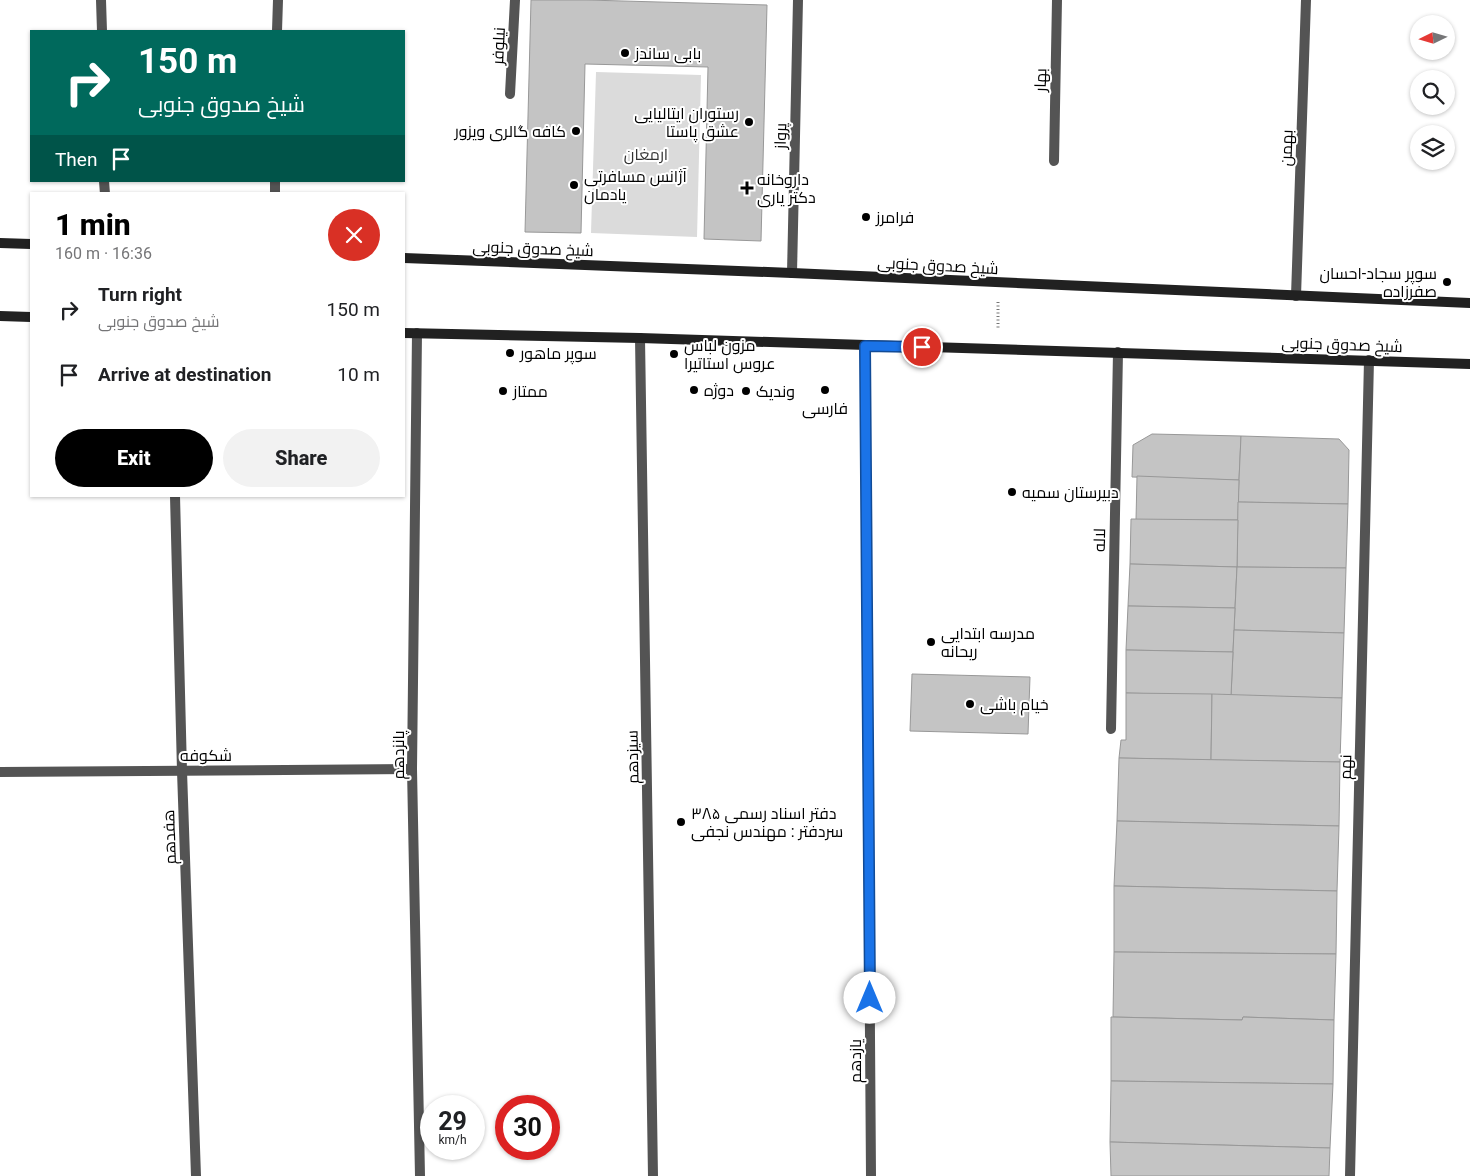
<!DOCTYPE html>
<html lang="en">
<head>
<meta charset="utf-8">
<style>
	body { margin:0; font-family:Roboto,Cairo,sans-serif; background:#f2f2f2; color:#202124; height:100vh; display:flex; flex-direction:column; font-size:19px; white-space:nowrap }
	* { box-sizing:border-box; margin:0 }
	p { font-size:16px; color:#757577 }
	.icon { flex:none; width:28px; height:28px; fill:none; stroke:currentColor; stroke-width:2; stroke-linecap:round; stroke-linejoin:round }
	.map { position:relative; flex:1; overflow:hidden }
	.details { position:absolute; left:30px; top:192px; width:375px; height:305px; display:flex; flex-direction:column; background:#fff; border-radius:0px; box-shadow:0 1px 4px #0004 }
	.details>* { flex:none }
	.top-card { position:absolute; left:30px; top:30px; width:375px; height:152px; border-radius:0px; box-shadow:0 1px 4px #0004; background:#00695c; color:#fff; overflow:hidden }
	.needle { width:32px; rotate:265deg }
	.buttons { position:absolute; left:1410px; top:15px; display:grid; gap:10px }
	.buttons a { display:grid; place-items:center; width:45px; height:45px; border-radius:50%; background:#fff; box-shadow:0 1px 4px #0004; font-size:25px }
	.speed { position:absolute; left:420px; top:1095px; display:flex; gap:10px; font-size:25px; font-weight:700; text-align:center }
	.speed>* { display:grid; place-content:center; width:65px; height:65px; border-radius:50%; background:#fff; box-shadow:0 1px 4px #0004; line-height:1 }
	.speed small { font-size:12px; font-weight:400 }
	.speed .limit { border:8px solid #d22; background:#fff; color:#111 }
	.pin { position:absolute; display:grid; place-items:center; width:42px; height:42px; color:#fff; margin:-21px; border:2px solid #fff; border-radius:50%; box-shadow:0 1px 5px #0007 }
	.me { position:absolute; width:55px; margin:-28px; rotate:0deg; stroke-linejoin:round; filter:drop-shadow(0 0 4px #0008) }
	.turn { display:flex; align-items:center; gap:18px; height:105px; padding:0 25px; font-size:22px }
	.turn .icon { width:65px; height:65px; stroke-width:2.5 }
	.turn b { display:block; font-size:35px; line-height:42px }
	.then { display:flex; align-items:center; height:48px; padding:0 25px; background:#0003; gap:10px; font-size:19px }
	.round { display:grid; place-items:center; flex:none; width:52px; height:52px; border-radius:26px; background:#f2f2f2 }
	.overview { display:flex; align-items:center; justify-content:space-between; height:85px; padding:0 25px }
	h1 { font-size:30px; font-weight:800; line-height:38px; color:#000 }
	.cta { display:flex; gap:10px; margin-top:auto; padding:10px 25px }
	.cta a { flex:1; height:58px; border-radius:30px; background:#000; color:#fff; font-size:20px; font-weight:800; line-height:58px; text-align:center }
	.cta a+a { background:#f2f2f2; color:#202124 }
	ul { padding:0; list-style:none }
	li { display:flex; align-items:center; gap:15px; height:65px; padding:0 25px }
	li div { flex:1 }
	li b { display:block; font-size:19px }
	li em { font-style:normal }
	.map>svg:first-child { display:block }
</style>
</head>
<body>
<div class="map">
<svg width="1470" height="1176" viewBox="0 0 1470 1176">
	<rect width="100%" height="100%" fill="#fff"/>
	<polygon fill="#dbdbdb" points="596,72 701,75 697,237 591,233"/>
	<g fill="#c4c4c4" stroke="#989898">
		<polygon points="531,0 587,0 767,5 761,241 704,239 708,67 585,64 581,233 525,232"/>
		<polygon points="1152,434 1241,436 1239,480 1132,477 1133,445"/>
		<polygon points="1241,436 1339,439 1349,450 1348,504 1238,502"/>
		<polygon points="1137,476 1239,480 1238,520 1136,520"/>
		<polygon points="1238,502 1348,504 1346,568 1237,567"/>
		<polygon points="1131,519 1238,520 1237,567 1130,564"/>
		<polygon points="1130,564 1237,567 1235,608 1128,606"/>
		<polygon points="1237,567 1346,568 1344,633 1234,630"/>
		<polygon points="1128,606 1235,608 1233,652 1126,650"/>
		<polygon points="1234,630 1344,633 1342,698 1231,696"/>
		<polygon points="1126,650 1233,652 1231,696 1126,693"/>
		<polygon points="912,674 1030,677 1028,734 910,731"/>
		<polygon points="1126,693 1212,694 1211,760 1119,758 1121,740 1126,740"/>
		<polygon points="1212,694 1342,698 1340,762 1211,760"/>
		<polygon points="1119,758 1340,762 1339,826 1117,821"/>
		<polygon points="1117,821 1339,826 1337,891 1114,886"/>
		<polygon points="1114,886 1337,891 1336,954 1114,952"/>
		<polygon points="1114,952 1336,954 1334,1020 1243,1017 1242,1020 1113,1017"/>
		<polygon points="1111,1017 1242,1020 1243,1017 1334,1020 1333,1084 1111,1081"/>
		<polygon points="1111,1081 1333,1084 1330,1148 1110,1142"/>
		<polygon points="1110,1142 1330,1148 1329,1176 1111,1176"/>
	</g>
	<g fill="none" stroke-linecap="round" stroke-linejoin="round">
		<polyline stroke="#767676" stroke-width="3" stroke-dasharray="1 2.5" stroke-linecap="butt" points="998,302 998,328"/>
		<g stroke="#545454" stroke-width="10">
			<polyline points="101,0 102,31"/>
			<polyline points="104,181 105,194"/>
		</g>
		<g stroke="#545454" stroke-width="10">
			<polyline points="277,31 278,0"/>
			<polyline points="510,94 515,0"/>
			<polyline points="1054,161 1057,0"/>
			<polyline points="275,194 275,181"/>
			<polyline points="792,273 798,0"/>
			<polyline points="1296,296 1306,0"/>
			<polyline points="417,333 412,769 420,1176"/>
			<polyline points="640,338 653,1176"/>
			<polyline points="865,346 871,1176"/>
			<polyline points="175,496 182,771 196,1176"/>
			<polyline points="1111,729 1118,352"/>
			<polyline points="0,772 412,769"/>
			<polyline points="1350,1176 1369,360"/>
		</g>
		<g stroke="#212121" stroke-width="10">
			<polyline points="0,243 31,244"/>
			<polyline points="404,258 792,273 1470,303"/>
			<polyline points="0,316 31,317"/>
			<polyline points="404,333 640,338 1470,364"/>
		</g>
	</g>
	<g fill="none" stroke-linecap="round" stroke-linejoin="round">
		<defs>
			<polyline id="route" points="870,998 865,346 922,347"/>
		</defs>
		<use href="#route" stroke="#114b97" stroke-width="12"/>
		<use href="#route" stroke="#1a73e8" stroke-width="9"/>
	</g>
	<g fill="#000" stroke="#fff" stroke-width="2">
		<circle cx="625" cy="53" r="5"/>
		<circle cx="749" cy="122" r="5"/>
		<circle cx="576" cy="131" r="5"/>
		<circle cx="574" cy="185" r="5"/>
		<path d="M744.5 180.5h5v5h5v5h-5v5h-5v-5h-5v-5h5z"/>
		<circle cx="866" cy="217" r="5"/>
		<circle cx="1447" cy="282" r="5"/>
		<circle cx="510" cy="353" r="5"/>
		<circle cx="674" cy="354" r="5"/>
		<circle cx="694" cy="390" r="5"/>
		<circle cx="825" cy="390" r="5"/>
		<circle cx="503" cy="391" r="5"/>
		<circle cx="746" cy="391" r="5"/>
		<circle cx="1012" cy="492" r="5"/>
		<circle cx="931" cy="642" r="5"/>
		<circle cx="970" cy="704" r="5"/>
		<circle cx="681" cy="822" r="5"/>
	</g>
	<g text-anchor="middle" stroke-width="4" stroke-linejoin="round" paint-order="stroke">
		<g font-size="16" fill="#000" stroke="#fff">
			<text transform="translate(498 46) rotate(-87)" y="6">نیلوفر</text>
			<text transform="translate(1040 80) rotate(-89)" y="6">بهار</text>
			<text transform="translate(780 136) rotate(-89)" y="6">پرواز</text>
			<text transform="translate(1286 148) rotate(-88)" y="6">بهمن</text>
			<text transform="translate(533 248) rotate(2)" y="6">شیخ صدوق جنوبی</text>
			<text transform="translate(938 265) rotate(3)" y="6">شیخ صدوق جنوبی</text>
			<text transform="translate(1342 344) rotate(2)" y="6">شیخ صدوق جنوبی</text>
			<text transform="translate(1099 540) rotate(-89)" y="6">لاله</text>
			<text x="206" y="761">شکوفه</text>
			<text transform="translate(398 755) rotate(-90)" y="6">پانزدهم</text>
			<text transform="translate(632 757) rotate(-91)" y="6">سیزدهم</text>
			<text transform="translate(1345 767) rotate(-89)" y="6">نهم</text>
			<text transform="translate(169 837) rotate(-92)" y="6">هفدهم</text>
			<text transform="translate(855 1061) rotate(-90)" y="6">یازدهم</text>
		</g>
		<g font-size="16" fill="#000" stroke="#fff" text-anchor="start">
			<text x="635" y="59">بابی ساندز</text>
			<text x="739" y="119" text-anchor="end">رستوران ایتالیایی<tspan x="739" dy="18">عشق پاستا</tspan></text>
			<text x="566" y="137" text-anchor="end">کافه گالری ویزور</text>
			<text x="584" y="182">آژانس مسافرتی<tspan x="584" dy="18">یادمان</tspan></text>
			<text x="757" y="185">داروخانه<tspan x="757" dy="18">دکتر یاری</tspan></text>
			<text x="876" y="223">فرامرز</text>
			<text x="1437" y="279" text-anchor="end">سوپر سجاد-احسان<tspan x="1437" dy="18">صفرزاده</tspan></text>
			<text x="684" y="351">مزون لباس<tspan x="684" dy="18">عروس استاتیرا</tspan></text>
			<text x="520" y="359">سوپر ماهور</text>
			<text x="704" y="396">دوژه</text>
			<text x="513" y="397">ممتاز</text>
			<text x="756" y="397">وندیک</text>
			<text x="825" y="414" text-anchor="middle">فارسی</text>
			<text x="1022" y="498">دبیرستان سمیه</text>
			<text x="941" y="639">مدرسه ابتدایی<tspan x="941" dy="18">ریحانه</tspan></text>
			<text x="980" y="710">خیام باشی</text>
			<text x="691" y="819">دفتر اسناد رسمی ۳۸۵<tspan x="691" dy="18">سردفتر : مهندس نجفی</tspan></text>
		</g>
		<g font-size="16" fill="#323232" stroke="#fff">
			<text x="646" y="160">ارمغان</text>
		</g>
	</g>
</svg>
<div class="buttons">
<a><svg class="needle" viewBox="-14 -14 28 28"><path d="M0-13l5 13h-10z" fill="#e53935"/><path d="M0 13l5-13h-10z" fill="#757577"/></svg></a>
<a><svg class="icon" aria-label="search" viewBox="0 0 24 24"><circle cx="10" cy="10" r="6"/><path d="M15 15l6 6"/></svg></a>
<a><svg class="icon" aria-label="layers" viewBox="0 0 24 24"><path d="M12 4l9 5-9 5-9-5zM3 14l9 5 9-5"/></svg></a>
</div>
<div class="speed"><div>29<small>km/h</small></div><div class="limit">30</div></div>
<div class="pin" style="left:922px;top:347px;background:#d93025"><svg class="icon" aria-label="arrive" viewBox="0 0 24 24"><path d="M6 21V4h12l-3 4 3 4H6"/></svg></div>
<svg class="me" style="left:870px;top:998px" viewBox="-20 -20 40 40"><circle r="19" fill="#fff"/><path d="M0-13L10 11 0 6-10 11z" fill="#1a73e8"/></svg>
<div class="top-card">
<div class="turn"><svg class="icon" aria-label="right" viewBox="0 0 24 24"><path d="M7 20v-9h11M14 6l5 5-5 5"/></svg><div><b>150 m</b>شیخ صدوق جنوبی</div></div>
<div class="then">Then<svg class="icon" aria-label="arrive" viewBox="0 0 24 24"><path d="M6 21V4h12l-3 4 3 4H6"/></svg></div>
</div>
<section class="details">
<div class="overview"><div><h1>1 min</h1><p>160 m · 16:36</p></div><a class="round" style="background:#d93025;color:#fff"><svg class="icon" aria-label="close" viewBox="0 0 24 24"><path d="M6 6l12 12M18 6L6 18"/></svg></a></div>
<ul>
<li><svg class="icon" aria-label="right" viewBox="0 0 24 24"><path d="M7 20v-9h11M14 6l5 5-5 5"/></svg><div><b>Turn right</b><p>شیخ صدوق جنوبی</p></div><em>150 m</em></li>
<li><svg class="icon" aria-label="arrive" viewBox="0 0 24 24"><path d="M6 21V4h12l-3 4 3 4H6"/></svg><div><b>Arrive at destination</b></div><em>10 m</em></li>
</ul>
<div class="cta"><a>Exit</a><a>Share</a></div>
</section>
</div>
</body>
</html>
